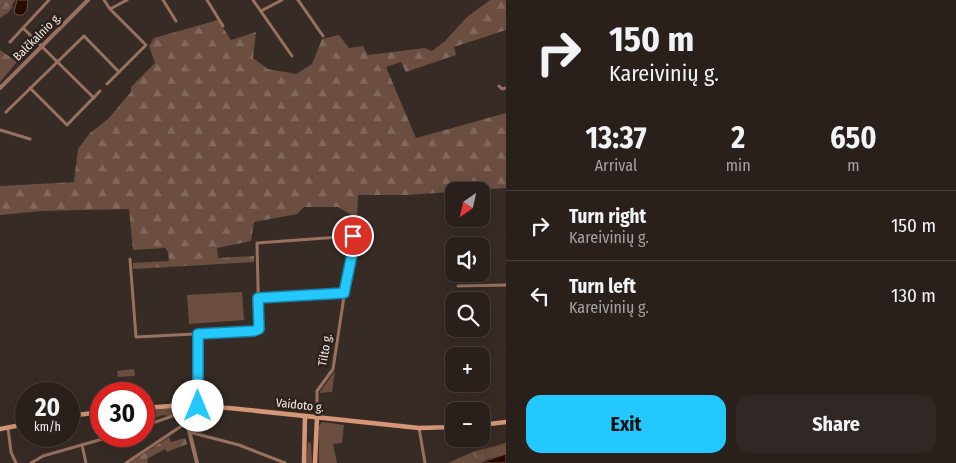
<!DOCTYPE html>
<html lang="en">
<head>
<meta charset="utf-8">
<style>
	body { margin:0; font-family:"Fira Sans Condensed",sans-serif; background:#312825; color:#f1f3f6; height:100vh; display:flex; flex-direction:column; font-size:19px; white-space:nowrap }
	* { box-sizing:border-box; margin:0 }
	p { font-size:16px; color:#a5a3a3 }
	.icon { flex:none; width:28px; height:28px; fill:none; stroke:currentColor; stroke-width:2; stroke-linecap:round; stroke-linejoin:round }
	.map { position:relative; flex:1; overflow:hidden }
	.drawer { display:flex; flex-direction:column; background:#29201c; width:450px }
	.drawer>* { flex:none }
	.guide { background:#29201c; color:#f1f3f6; overflow:hidden }
	.needle { width:32px; rotate:214deg }
	.buttons { position:absolute; left:445px; top:182px; display:grid; gap:10px }
	.buttons a { display:grid; place-items:center; width:45px; height:45px; border-radius:10px; background:#29201c; box-shadow:0 5px 20px #0002,0 0 0 1px #453e3b; font-size:25px }
	.speed { position:absolute; left:15px; top:382px; display:flex; gap:10px; font-size:25px; font-weight:700; text-align:center }
	.speed>* { display:grid; place-content:center; width:65px; height:65px; border-radius:50%; background:#29201c; box-shadow:0 5px 20px #0002,0 0 0 1px #453e3b; line-height:1 }
	.speed small { font-size:12px; font-weight:400 }
	.speed .limit { border:8px solid #d22; background:#fff; color:#111 }
	.pin { position:absolute; display:grid; place-items:center; width:42px; height:42px; color:#fff; margin:-21px; border:2px solid #fff; border-radius:50%; box-shadow:0 1px 5px #0007 }
	.me { position:absolute; width:55px; margin:-28px; rotate:0deg; stroke-linejoin:round; filter:drop-shadow(0 0 4px #0008) }
	.turn { display:flex; align-items:center; gap:18px; height:105px; padding:0 20px; font-size:22px }
	.turn .icon { width:65px; height:65px; stroke-width:2.5 }
	.turn b { display:block; font-size:35px; line-height:42px }
	.eta { display:flex; justify-content:space-evenly; align-items:center; height:85px; text-align:center }
	.eta b { font-size:30px; font-weight:700; line-height:35px }
	.action { display:flex; gap:10px; margin-top:auto; padding:10px 20px }
	.action a { flex:1; height:58px; border-radius:15px; background:#23c9fe; color:#111; font-size:20px; font-weight:700; line-height:58px; text-align:center }
	.action a+a { background:#312825; color:#f1f3f6 }
	ul { padding:0; list-style:none }
	li { display:flex; align-items:center; gap:15px; height:70px; padding:0 20px; border-top:1px solid #453e3b }
	li div { flex:1 }
	li b { display:block; font-size:19px }
	li em { font-style:normal }
	main { display:flex; flex:1; min-height:0 }
	.map>svg:first-child { display:block }
</style>
</head>
<body>
<main>
<div class="map">
<svg width="506" height="463" viewBox="0 0 506 463">
	<defs>
		<pattern id="forest-firs" width="22" height="20" patternUnits="userSpaceOnUse" patternTransform="scale(1.25)"><rect width="22" height="20" fill="#6b4e40"/><path d="M5 1l3.5 6h-7zM16 11l3.5 6h-7z" fill="#81685c"/></pattern>
		<pattern id="park-tufts" width="24" height="20" patternUnits="userSpaceOnUse" patternTransform="scale(1.25)"><rect width="24" height="20" fill="#6b4e40"/><path d="M3 7l-1-3M5 7V3M7 7l1-3M15 17l-1-3M17 17v-4M19 17l1-3" fill="none" stroke="#81685c"/></pattern>
	</defs>
	<rect width="100%" height="100%" fill="#372b25"/>
	<g fill="#6b4e40">
		<polygon points="242,292 244,320 189,324 187,295"/>
		<polygon points="335,371 332,392 319,393"/>
		<polygon points="173,408 179,411 169,416 163,415 144,421 144,411"/>
		<polygon points="190,409 201,410 201,433 190,429 187,414"/>
		<polygon points="322,422 344,425 342,443 333,444 337,463 319,463 319,426"/>
		<polygon points="308,442 311,444 312,463 306,463"/>
		<polygon points="506,445 506,454 487,459 485,449"/>
		<polygon points="472,452 479,463 448,463"/>
	</g>
	<g fill="url(#forest-firs)">
		<polygon points="0,0 15,0 9,12 0,18"/>
		<polygon points="490,0 506,0 506,30 454,47 456,55 406,72 401,62 386,67 416,138 506,113 506,188 408,195 358,195 357,218 338,207 304,207 297,214 254,222 251,241 217,248 218,258 254,256 254,262 133,269 133,263 169,261 168,252 165,248 133,250 129,209 42,211 0,215 0,186 74,182 78,149 90,133 108,119 131,92 131,87 155,63 149,46 154,38 218,20 231,40 256,32 253,58 268,69 296,74 312,64 322,39 339,35 349,48 363,46 368,55 425,48 432,51 445,41 467,17"/>
		<polygon points="0,50 17,62 0,82"/>
		<polygon points="169,437 171,442 185,438 187,444 167,452 165,449 147,459 148,463 129,463"/>
		<polygon points="506,443 506,445 485,449 487,459 479,463 472,452"/>
	</g>
	<polygon fill="url(#park-tufts)" points="134,369 135,376 118,377 117,371"/>
	<g fill="#290b00" stroke="#664f46">
		<polygon points="17,0 28,0 27,10 23,15 17,15 14,12"/>
		<polygon points="506,454 506,463 479,463"/>
	</g>
	<g fill="none" stroke-linecap="round" stroke-linejoin="round">
		<polyline stroke="#664f46" stroke-width="1" points="0,3 6,8 14,8"/>
		<g stroke="#99715e" stroke-width="3">
			<polyline points="104,0 110,9 146,45 107,84"/>
			<polyline points="163,0 176,21"/>
			<polyline points="207,0 223,26"/>
			<polyline points="253,0 292,56"/>
			<polyline points="298,0 323,36"/>
			<polyline points="110,9 127,0"/>
			<polyline points="261,11 282,0"/>
			<polyline points="23,28 94,98"/>
			<polyline points="10,42 49,0"/>
			<polyline points="499,86 502,89 506,88"/>
			<polyline points="30,88 67,125 100,91"/>
			<polyline points="6,112 84,36 119,72"/>
			<polyline points="0,130 30,139"/>
			<polyline points="130,259 136,337 253,331 259,329 257,243 353,236 355,240 350,257 333,369 317,391 317,417"/>
			<polyline points="458,286 506,285"/>
			<polyline points="258,298 344,293"/>
			<polyline points="198,406 198,334"/>
			<polyline points="144,426 184,412"/>
			<polyline points="8,428 11,452 16,463"/>
			<polyline points="419,428 425,463"/>
			<polyline points="189,432 239,445 285,463"/>
			<polyline points="82,445 86,463"/>
			<polyline points="31,463 43,456 113,436"/>
			<polyline points="126,463 186,423"/>
		</g>
		<g stroke="#99715e" stroke-width="4">
			<polyline points="0,88 88,0"/>
			<polyline points="183,406 197,463"/>
		</g>
		<g stroke="#d69778" stroke-width="4.5">
			<polyline points="144,408 171,406 229,408 419,428 454,427"/>
			<polyline points="69,416 101,412"/>
			<polyline points="481,425 506,422"/>
			<polyline points="0,429 26,424"/>
			<polyline points="304,463 305,416"/>
			<polyline points="315,463 317,417"/>
		</g>
	</g>
	<g fill="none" stroke-linecap="round" stroke-linejoin="round">
		<defs>
			<polyline id="route" points="198,406 198,334 254,331 259,329 258,298 344,293 355,240 353,236"/>
		</defs>
		<use href="#route" stroke="#1783a5" stroke-width="12"/>
		<use href="#route" stroke="#23c9fe" stroke-width="9"/>
	</g>
	<g text-anchor="middle" stroke-width="5" stroke-linejoin="round" paint-order="stroke">
		<g font-size="12" fill="#f5ede9" stroke="#2d211c">
			<text transform="translate(37 37) rotate(-45)" y="4">Balčkalnio g.</text>
			<text transform="translate(325 350) rotate(-80)" y="4">Tilto g.</text>
			<text transform="translate(300 405) rotate(6)" y="4">Vaidoto g.</text>
		</g>
	</g>
</svg>
<div class="buttons">
<a><svg class="needle" viewBox="-14 -14 28 28"><path d="M0-13l5 13h-10z" fill="#e53935"/><path d="M0 13l5-13h-10z" fill="#a5a3a3"/></svg></a>
<a><svg class="icon" aria-label="sound" viewBox="0 0 24 24"><path d="M4 9h4l5-4v14l-5-4H4zM17 9q2 3 0 6"/></svg></a>
<a><svg class="icon" aria-label="search" viewBox="0 0 24 24"><circle cx="10" cy="10" r="6"/><path d="M15 15l6 6"/></svg></a>
<a>+</a>
<a>−</a>
</div>
<div class="speed"><div>20<small>km/h</small></div><div class="limit">30</div></div>
<div class="pin" style="left:353px;top:236px;background:#d93025"><svg class="icon" aria-label="arrive" viewBox="0 0 24 24"><path d="M6 21V4h12l-3 4 3 4H6"/></svg></div>
<svg class="me" style="left:198px;top:406px" viewBox="-20 -20 40 40"><circle r="19" fill="#fff"/><path d="M0-13L10 11 0 6-10 11z" fill="#23c9fe"/></svg>
</div>
<section class="drawer">
<div class="guide">
<div class="turn"><svg class="icon" aria-label="right" viewBox="0 0 24 24"><path d="M7 20v-9h11M14 6l5 5-5 5"/></svg><div><b>150 m</b>Kareivinių g.</div></div>
</div>
<div class="eta">
<div><b>13:37</b><p>Arrival</p></div>
<div><b>2</b><p>min</p></div>
<div><b>650</b><p>m</p></div>
</div>
<ul>
<li><svg class="icon" aria-label="right" viewBox="0 0 24 24"><path d="M7 20v-9h11M14 6l5 5-5 5"/></svg><div><b>Turn right</b><p>Kareivinių g.</p></div><em>150 m</em></li>
<li><svg class="icon" aria-label="left" viewBox="0 0 24 24"><path d="M17 20v-9H6M10 6l-5 5 5 5"/></svg><div><b>Turn left</b><p>Kareivinių g.</p></div><em>130 m</em></li>
</ul>
<div class="action"><a>Exit</a><a>Share</a></div>
</section>
</main>
</body>
</html>
